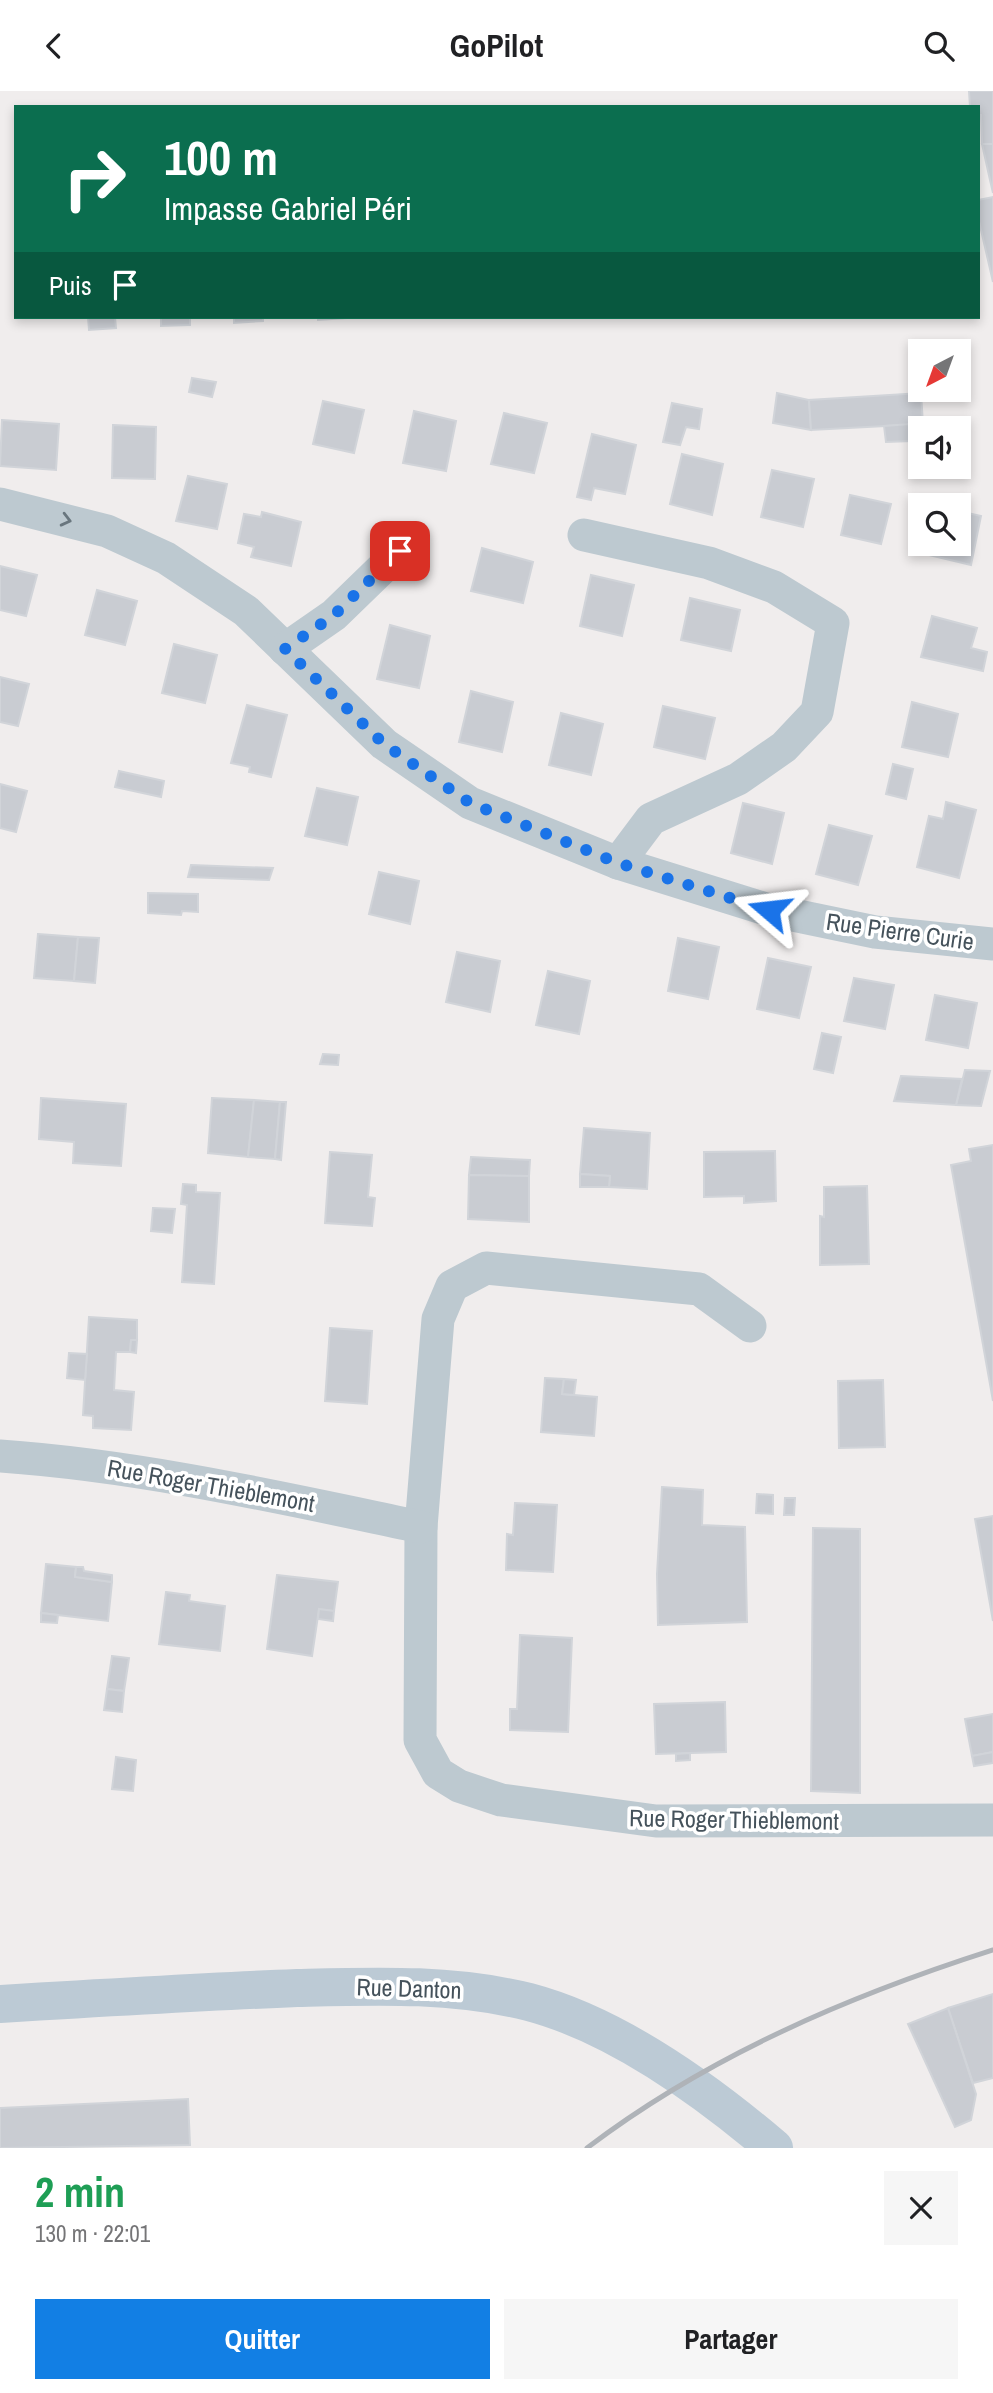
<!DOCTYPE html>
<html lang="fr">
<head>
<meta charset="utf-8">
<style>
	body { margin:0; font-family:"Archivo Narrow",sans-serif; background:#f6f6f6; color:#202124; height:100vh; display:flex; flex-direction:column; font-size:26px; white-space:nowrap }
	* { box-sizing:border-box; margin:0 }
	p { font-size:23px; color:#757577 }
	.icon { flex:none; width:38px; height:38px; fill:none; stroke:currentColor; stroke-width:2; stroke-linecap:round; stroke-linejoin:round }
	.map { position:relative; height:2057px; overflow:hidden }
	.details { display:flex; flex-direction:column; background:#fff; flex:1 }
	.details>* { flex:none }
	.hud { position:absolute; left:14px; top:14px; width:966px; height:214px; border-radius:0px; box-shadow:0 4px 10px #0003; background:#0b6e4f; color:#fff; overflow:hidden }
	.needle { width:46px; rotate:221deg }
	.controls { position:absolute; left:908px; top:248px; display:grid; gap:14px }
	.controls a { display:grid; place-items:center; width:63px; height:63px; border-radius:0px; background:#fff; box-shadow:0 4px 10px #0003; font-size:35px }
	.pin { position:absolute; display:grid; place-items:center; width:60px; height:60px; color:#fff; margin:-30px; border-radius:14px; box-shadow:0 4px 10px #0006 }
	.me { position:absolute; width:77px; margin:-38px; rotate:287deg; stroke-linejoin:round; filter:drop-shadow(0 0 5px #0008) }
	.turn { display:flex; align-items:center; gap:24px; height:147px; padding:0 35px; font-size:32px }
	.turn .icon { width:91px; height:91px; stroke-width:2.5 }
	.turn b { display:block; font-size:49px; line-height:60px }
	.then { display:flex; align-items:center; height:66px; padding:0 35px; background:#0003; gap:14px; font-size:26px }
	.round { display:grid; place-items:center; flex:none; width:74px; height:74px; border-radius:0px; background:#f6f6f6 }
	.overview { display:flex; align-items:center; justify-content:space-between; height:119px; padding:0 35px }
	h1 { font-size:42px; font-weight:800; line-height:52px; color:#1e9e55 }
	.cta { display:flex; gap:14px; margin-top:auto; padding:14px 35px }
	.cta a { flex:1; height:80px; border-radius:0px; background:#127fe4; color:#fff; font-size:28px; font-weight:800; line-height:80px; text-align:center }
	.cta a+a { background:#f6f6f6; color:#202124 }
	header { display:flex; justify-content:space-between; align-items:center; height:91px; padding:0 35px; background:#fff; font-size:32px; font-weight:800 }
	.map>svg:first-child { display:block }
</style>
</head>
<body>
<header><svg class="icon" aria-label="back" viewBox="0 0 24 24"><path d="M15 5l-7 7 7 7"/></svg>GoPilot<svg class="icon" aria-label="search" viewBox="0 0 24 24"><circle cx="10" cy="10" r="6"/><path d="M15 15l6 6"/></svg></header>
<div class="map">
<svg width="993" height="2057" viewBox="0 0 993 2057">
	<rect width="100%" height="100%" fill="#f0eded"/>
	<g fill="#c9ccd2" stroke="#d1d4d9" stroke-width="2">
		<polygon points="969,0 993,0 993,53 982,53 981,24 978,24 978,16 970,16"/>
		<polygon points="982,53 993,53 993,102 990,89"/>
		<polygon points="993,106 993,191 978,126 978,109"/>
		<polygon points="88,226 115,226 116,237 89,239"/>
		<polygon points="161,226 190,226 190,234 161,235"/>
		<polygon points="234,226 263,226 263,230 234,232"/>
		<polygon points="318,226 346,226 346,227 318,229"/>
		<polygon points="192,287 216,291 212,306 189,301"/>
		<polygon points="777,302 809,309 811,339 773,332"/>
		<polygon points="921,302 923,333 811,339 809,309"/>
		<polygon points="323,310 364,319 354,362 313,353"/>
		<polygon points="672,312 702,318 699,338 686,336 680,354 663,351"/>
		<polygon points="414,320 456,330 446,380 403,372"/>
		<polygon points="504,322 547,332 534,382 491,373"/>
		<polygon points="2,329 59,333 56,379 0,375"/>
		<polygon points="910,333 912,350 886,351 884,335"/>
		<polygon points="113,334 156,336 155,388 112,387"/>
		<polygon points="592,343 636,354 625,403 594,397 591,409 577,406"/>
		<polygon points="682,363 723,373 712,424 670,413"/>
		<polygon points="772,379 814,388 803,436 761,426"/>
		<polygon points="188,385 227,393 217,438 176,430"/>
		<polygon points="850,404 891,413 881,453 841,444"/>
		<polygon points="959,420 981,425 971,474 929,464 932,453 959,453"/>
		<polygon points="262,421 301,431 291,475 251,466 254,456 238,452 244,423 261,426"/>
		<polygon points="482,457 533,471 523,512 471,500"/>
		<polygon points="0,475 37,484 26,525 0,519"/>
		<polygon points="591,484 634,494 622,545 580,535"/>
		<polygon points="97,499 137,510 125,554 85,544"/>
		<polygon points="690,507 740,519 731,560 681,549"/>
		<polygon points="932,525 977,537 971,557 987,561 983,580 921,566"/>
		<polygon points="390,534 430,545 419,597 377,588"/>
		<polygon points="174,553 217,564 205,612 162,602"/>
		<polygon points="0,586 29,593 18,635 0,631"/>
		<polygon points="471,600 513,611 502,661 459,651"/>
		<polygon points="912,611 958,623 948,666 902,656"/>
		<polygon points="247,614 287,624 271,686 249,681 250,676 231,672"/>
		<polygon points="663,615 715,627 705,668 654,656"/>
		<polygon points="561,622 603,633 591,684 549,674"/>
		<polygon points="893,673 913,678 906,708 886,703"/>
		<polygon points="119,680 164,690 161,706 115,696"/>
		<polygon points="0,693 27,700 16,741 0,737"/>
		<polygon points="317,697 358,706 347,754 305,745"/>
		<polygon points="946,711 976,719 959,787 917,776 929,725 943,728"/>
		<polygon points="743,712 784,722 772,773 731,762"/>
		<polygon points="829,734 872,745 858,794 816,783"/>
		<polygon points="191,774 273,777 269,789 188,786"/>
		<polygon points="379,781 419,790 410,833 369,823"/>
		<polygon points="148,802 198,803 198,821 182,820 181,824 148,822"/>
		<polygon points="38,843 78,846 74,890 34,887"/>
		<polygon points="78,846 99,847 95,892 74,890"/>
		<polygon points="678,847 719,856 708,908 668,900"/>
		<polygon points="457,861 500,870 490,921 446,911"/>
		<polygon points="768,867 811,876 799,927 757,918"/>
		<polygon points="548,880 590,890 579,943 536,934"/>
		<polygon points="854,887 894,894 885,938 844,930"/>
		<polygon points="935,904 977,912 968,957 926,949"/>
		<polygon points="822,942 841,946 833,982 814,978"/>
		<polygon points="323,963 339,964 338,974 320,973"/>
		<polygon points="965,979 990,980 981,1015 956,1014"/>
		<polygon points="901,985 962,988 956,1014 894,1010"/>
		<polygon points="41,1007 126,1013 121,1075 73,1072 74,1051 39,1048"/>
		<polygon points="212,1007 254,1009 248,1066 208,1062"/>
		<polygon points="254,1009 280,1011 275,1068 248,1066"/>
		<polygon points="280,1011 286,1011 281,1069 275,1068"/>
		<polygon points="584,1037 650,1042 647,1098 609,1096 610,1085 580,1083"/>
		<polygon points="993,1054 993,1310 951,1074 971,1070 969,1058"/>
		<polygon points="775,1060 776,1110 744,1112 744,1105 704,1106 704,1061"/>
		<polygon points="330,1061 372,1064 368,1106 375,1107 372,1135 325,1132"/>
		<polygon points="471,1066 530,1069 529,1085 469,1084"/>
		<polygon points="580,1083 610,1085 609,1096 580,1096"/>
		<polygon points="469,1084 529,1085 529,1131 468,1128"/>
		<polygon points="183,1093 196,1094 196,1101 220,1102 214,1193 182,1191 187,1114 181,1113"/>
		<polygon points="867,1095 869,1173 820,1174 820,1125 824,1126 824,1096"/>
		<polygon points="153,1117 175,1118 172,1142 151,1140"/>
		<polygon points="89,1226 137,1229 137,1249 131,1249 130,1261 116,1261 114,1299 134,1301 131,1339 93,1337 93,1325 83,1324"/>
		<polygon points="330,1237 372,1240 367,1313 325,1310"/>
		<polygon points="131,1249 137,1249 136,1262 130,1261"/>
		<polygon points="69,1262 87,1263 85,1289 67,1287"/>
		<polygon points="545,1287 564,1288 562,1303 597,1306 594,1345 541,1341"/>
		<polygon points="564,1288 576,1289 574,1304 562,1303"/>
		<polygon points="883,1289 885,1356 839,1357 838,1290"/>
		<polygon points="662,1396 703,1399 702,1434 745,1436 747,1531 658,1534 657,1483"/>
		<polygon points="757,1403 773,1404 773,1423 756,1422"/>
		<polygon points="785,1407 795,1407 794,1424 784,1424"/>
		<polygon points="515,1412 557,1414 553,1481 506,1479 507,1443 513,1444"/>
		<polygon points="993,1425 993,1530 975,1428"/>
		<polygon points="813,1437 860,1438 860,1702 811,1700"/>
		<polygon points="46,1473 76,1476 75,1486 112,1491 108,1530 41,1522"/>
		<polygon points="76,1476 83,1476 84,1480 112,1484 112,1491 75,1486"/>
		<polygon points="277,1484 338,1491 334,1520 319,1518 312,1565 267,1558"/>
		<polygon points="166,1501 190,1504 189,1510 225,1515 220,1560 159,1553"/>
		<polygon points="319,1518 334,1520 333,1530 318,1528"/>
		<polygon points="41,1522 58,1524 57,1532 41,1531"/>
		<polygon points="520,1544 572,1547 568,1641 510,1639 510,1618 517,1618"/>
		<polygon points="112,1565 129,1567 124,1600 107,1598"/>
		<polygon points="107,1598 124,1600 122,1621 104,1619"/>
		<polygon points="725,1611 726,1661 656,1663 654,1613"/>
		<polygon points="993,1623 993,1661 972,1665 965,1628"/>
		<polygon points="993,1661 993,1672 974,1675 972,1665"/>
		<polygon points="690,1662 690,1669 676,1670 676,1663"/>
		<polygon points="116,1666 136,1669 133,1700 112,1698"/>
		<polygon points="993,1903 993,1987 973,1992 948,1917"/>
		<polygon points="948,1917 976,2003 971,2029 955,2036 908,1933"/>
		<polygon points="188,2008 190,2054 0,2057 0,2017"/>
	</g>
	<g fill="none" stroke-linecap="round" stroke-linejoin="round">
		<g stroke="#bdc9d0" stroke-width="33">
			<polyline points="0,413 107,440 166,467 246,520 384,653 470,712 618,772 769,819 875,841 993,853"/>
			<polyline points="584,444 709,472 774,496 833,532 817,621 784,656 738,688 651,728 618,772"/>
			<polyline points="285,558 334,524 400,460"/>
			<polyline points="750,1235 699,1198 486,1177 452,1195 438,1228 421,1436 420,1649 438,1682 459,1695 501,1709 656,1730 993,1729"/>
			<path d="M0,1365C142,1375 282,1407 421,1436"/>
		</g>
		<path stroke="#bccad5" stroke-width="38" d="M0,1913C99,1907 198,1901 297,1897C376,1895 452,1892 529,1911C616,1934 707,2000 774,2057"/>
		<path stroke="#afb3b8" stroke-width="5" d="M587,2057C708,1965 849,1905 993,1859"/>
	</g>
	<defs><path id="oneway-chevron" d="M-2-3.5L2.5 0L-2 3.5" fill="none" stroke-width="1.6" stroke-linecap="round" stroke-linejoin="round" transform="scale(1.75)"/></defs>
	<use stroke="#69767e" href="#oneway-chevron" transform="translate(66 429) rotate(14)"/>
	<g fill="none" stroke-linecap="round" stroke-linejoin="round">
		<polyline stroke="#1a73e8" stroke-width="12" stroke-dasharray="0 21.6" points="400,460 334,524 285,558 384,653 470,712 618,772 769,819"/>
	</g>
	<g text-anchor="middle" stroke-width="7" stroke-linejoin="round" paint-order="stroke">
		<g font-size="24" fill="#45525b" stroke="#fff">
			<text transform="translate(900 841) rotate(8)" y="8">Rue Pierre Curie</text>
			<text transform="translate(211 1395) rotate(10)" y="8">Rue Roger Thieblemont</text>
			<text transform="translate(734 1729) rotate(1)" y="8">Rue Roger Thieblemont</text>
			<text transform="translate(409 1898) rotate(2)" y="8">Rue Danton</text>
		</g>
	</g>
</svg>
<div class="controls">
<a><svg class="needle" viewBox="-14 -14 28 28"><path d="M0-13l5 13h-10z" fill="#e53935"/><path d="M0 13l5-13h-10z" fill="#757577"/></svg></a>
<a><svg class="icon" aria-label="sound" viewBox="0 0 24 24"><path d="M4 9h4l5-4v14l-5-4H4zM17 9q2 3 0 6"/></svg></a>
<a><svg class="icon" aria-label="search" viewBox="0 0 24 24"><circle cx="10" cy="10" r="6"/><path d="M15 15l6 6"/></svg></a>
</div>
<div class="pin" style="left:400px;top:460px;background:#d93025"><svg class="icon" aria-label="arrive" viewBox="0 0 24 24"><path d="M6 21V4h12l-3 4 3 4H6"/></svg></div>
<svg class="me" style="left:769px;top:819px" viewBox="-20 -20 40 40"><path d="M0-17L14 15 0 8-14 15z" fill="#1a73e8" stroke="#fff" stroke-width="4"/></svg>
<div class="hud">
<div class="turn"><svg class="icon" aria-label="right" viewBox="0 0 24 24"><path d="M7 20v-9h11M14 6l5 5-5 5"/></svg><div><b>100 m</b>Impasse Gabriel Péri</div></div>
<div class="then">Puis<svg class="icon" aria-label="arrive" viewBox="0 0 24 24"><path d="M6 21V4h12l-3 4 3 4H6"/></svg></div>
</div>
</div>
<section class="details">
<div class="overview"><div><h1>2 min</h1><p>130 m · 22:01</p></div><a class="round"><svg class="icon" aria-label="close" viewBox="0 0 24 24"><path d="M6 6l12 12M18 6L6 18"/></svg></a></div>
<div class="cta"><a>Quitter</a><a>Partager</a></div>
</section>
</body>
</html>
